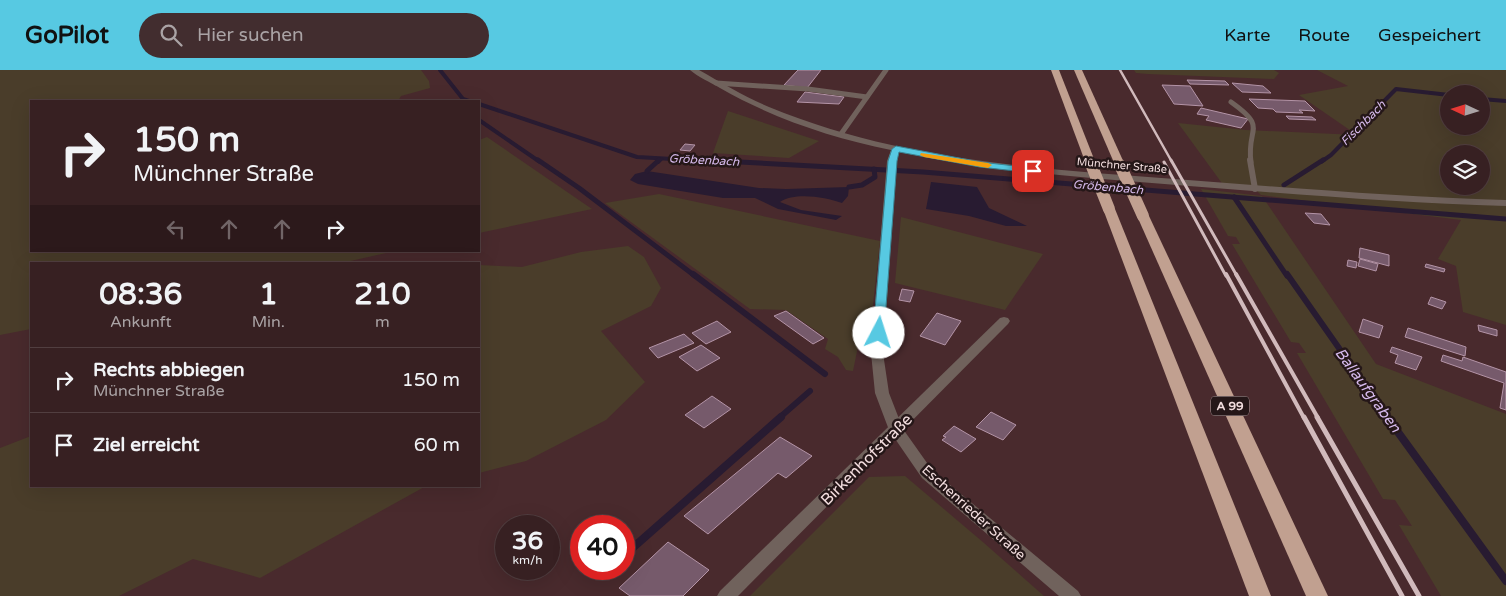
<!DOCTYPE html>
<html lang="de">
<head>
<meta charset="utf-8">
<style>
	body { margin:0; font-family:"Varela Round",sans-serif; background:#422d2f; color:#f1f3f6; height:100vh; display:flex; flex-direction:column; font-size:19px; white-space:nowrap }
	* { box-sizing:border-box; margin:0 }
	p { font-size:16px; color:#aaa3a5 }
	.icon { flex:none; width:28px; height:28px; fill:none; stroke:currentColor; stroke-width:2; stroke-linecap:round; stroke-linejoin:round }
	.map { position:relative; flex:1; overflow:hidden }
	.drawer { position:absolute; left:30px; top:192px; width:450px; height:225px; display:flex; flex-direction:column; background:#372022; border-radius:0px; box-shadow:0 5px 20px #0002,0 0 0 1px #513e40 }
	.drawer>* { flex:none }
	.hud { position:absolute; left:30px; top:30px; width:450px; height:152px; border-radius:0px; box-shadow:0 5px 20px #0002,0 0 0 1px #513e40; background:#372022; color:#f1f3f6; overflow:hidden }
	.needle { width:32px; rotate:274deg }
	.buttons { position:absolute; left:1440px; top:15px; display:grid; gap:10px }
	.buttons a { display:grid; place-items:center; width:50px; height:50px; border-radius:50%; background:#372022; box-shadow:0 5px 20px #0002,0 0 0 1px #513e40; font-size:25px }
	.speed { position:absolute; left:495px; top:445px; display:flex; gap:10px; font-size:25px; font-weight:700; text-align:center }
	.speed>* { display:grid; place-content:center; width:65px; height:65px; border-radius:50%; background:#372022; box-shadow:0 5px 20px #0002,0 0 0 1px #513e40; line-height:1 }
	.speed small { font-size:12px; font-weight:400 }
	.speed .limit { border:8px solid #d22; background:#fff; color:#111 }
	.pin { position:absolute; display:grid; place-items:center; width:42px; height:42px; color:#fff; margin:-21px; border-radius:10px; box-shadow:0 2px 8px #0006 }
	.me { position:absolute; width:55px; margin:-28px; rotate:5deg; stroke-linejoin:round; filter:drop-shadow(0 0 4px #0008) }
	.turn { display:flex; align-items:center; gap:18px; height:105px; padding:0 20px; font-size:22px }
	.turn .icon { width:65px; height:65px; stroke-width:2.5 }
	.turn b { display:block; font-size:35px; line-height:42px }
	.lanes { display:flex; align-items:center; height:48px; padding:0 20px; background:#0003; justify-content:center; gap:25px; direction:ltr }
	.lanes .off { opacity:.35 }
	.eta { display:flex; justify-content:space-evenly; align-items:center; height:85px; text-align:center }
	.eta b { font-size:30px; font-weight:700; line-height:35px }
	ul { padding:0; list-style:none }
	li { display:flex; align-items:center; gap:15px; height:65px; padding:0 20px; border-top:1px solid #513e40 }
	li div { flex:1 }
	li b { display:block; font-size:19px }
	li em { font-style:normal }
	header { display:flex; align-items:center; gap:30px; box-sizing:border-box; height:70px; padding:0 25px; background:#57c9e2; color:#111 }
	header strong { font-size:24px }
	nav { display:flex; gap:28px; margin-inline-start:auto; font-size:18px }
	.search { width:350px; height:45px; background:#422d2f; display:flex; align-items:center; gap:12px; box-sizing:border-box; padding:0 18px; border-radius:28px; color:#aaa3a5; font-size:19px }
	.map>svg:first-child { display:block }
</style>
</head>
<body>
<header>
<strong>GoPilot</strong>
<div class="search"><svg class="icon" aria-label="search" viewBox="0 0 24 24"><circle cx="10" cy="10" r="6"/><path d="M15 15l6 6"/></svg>Hier suchen</div>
<nav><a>Karte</a><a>Route</a><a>Gespeichert</a></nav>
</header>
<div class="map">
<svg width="1506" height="526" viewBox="0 0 1506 526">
	<rect width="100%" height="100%" fill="#492a2d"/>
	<g fill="#4a3d2a" fill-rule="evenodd">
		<polygon points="0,0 421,0 429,11 430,18 401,26 398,31 31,31 31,181 395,181 337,194 31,194 31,259 0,265"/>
		<polygon points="1134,0 1274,0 1279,3 1274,9 1148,4 1136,3"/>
		<path d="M1317,0H1506V255L1463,242L1456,196L1438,189L1461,150L1261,125L1255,119L1224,116L1178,53L1246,60L1357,65L1299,25L1348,16ZM1449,24H1481V56H1449ZM1449,84H1481V116H1449Z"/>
		<polygon points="728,41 819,71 789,88 713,83"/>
		<polygon points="487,67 592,139 479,163 479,70"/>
		<polygon points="1201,119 1262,126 1376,294 1506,344 1506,526 1441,526 1399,455 1412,456 1395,430 1383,429 1297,283 1306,283 1299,273 1291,272 1232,174 1240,174 1236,167 1228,166"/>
		<polygon points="659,124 880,171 872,244 862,257 853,301 846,300 838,287 825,279 828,269 786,240 750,239 605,133"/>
		<polygon points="901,147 1043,184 1005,240 895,213"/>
		<polygon points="628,176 644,187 661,218 651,236 601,261 645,312 606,350 526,391 479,403 479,195 522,197 581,182"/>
		<polygon points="31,366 31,416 426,416 260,508 193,489 119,526 0,526 0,378"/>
		<polygon points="905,406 984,473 1044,526 750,526 869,407"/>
	</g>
	<g fill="#281b31">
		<path d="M647,101L759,118L786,119L849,117L848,126L842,133C825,127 795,122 780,132L801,140L842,146L836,150L778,139L755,128H723L638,114L630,110L635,104Z"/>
		<polygon points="931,112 977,117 989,138 1027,156 1006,156 969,146 926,139"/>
	</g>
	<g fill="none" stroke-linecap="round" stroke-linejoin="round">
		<g stroke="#281b31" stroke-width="4">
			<polyline points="440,0 463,29 469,31"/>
			<polyline points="1481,29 1506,31"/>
			<polyline points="479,34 637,87 726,92"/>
			<polyline points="479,50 540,92"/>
			<polyline points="658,92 661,89"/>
			<polyline points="1321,92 1331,85 1396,19 1449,25"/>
		</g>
		<g stroke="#281b31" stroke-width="5">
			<polyline points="538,90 579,118 695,206"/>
			<polyline points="702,90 923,102 1506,149"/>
			<polyline points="647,101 659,90"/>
			<polyline points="1284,115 1323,90"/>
			<polyline points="849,117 862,115 875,107 874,99"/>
			<polyline points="1234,127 1287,206"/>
		</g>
		<g stroke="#281b31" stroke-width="6">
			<polyline points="693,204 825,304"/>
			<polyline points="1287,204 1388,348"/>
			<polyline points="779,348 810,321"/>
		</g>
		<g stroke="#281b31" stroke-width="8">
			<polyline points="1387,347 1506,511"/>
			<polyline points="628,482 781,347"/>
		</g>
	</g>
	<g fill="#765a6b" stroke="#b494a7">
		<polygon points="798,0 821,0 807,18 784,15"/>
		<polygon points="1187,10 1225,11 1229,15 1190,14"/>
		<polygon points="1232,13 1263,16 1271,23 1242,22"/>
		<polygon points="1162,15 1190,16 1203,36 1174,34"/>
		<polygon points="805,22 844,27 839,34 797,32"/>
		<polygon points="1249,29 1305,31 1315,41 1299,40 1303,43 1276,42 1273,39 1258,38"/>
		<polygon points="1201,38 1248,49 1241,58 1206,50 1209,46 1197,44"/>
		<polygon points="1286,46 1312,47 1316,50 1289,49"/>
		<polygon points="685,74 695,75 690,81 680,80"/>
		<polygon points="1305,143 1321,144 1330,155 1314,153"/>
		<polygon points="1360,178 1389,185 1389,196 1359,188"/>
		<polygon points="1360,189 1378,194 1376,201 1358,196"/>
		<polygon points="1348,190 1357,192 1356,198 1347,196"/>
		<polygon points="1426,194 1445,199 1444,202 1425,197"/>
		<polygon points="902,219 914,221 910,232 899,230"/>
		<polygon points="1431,227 1446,232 1442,239 1428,234"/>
		<polygon points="786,241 824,268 813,274 774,246"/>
		<polygon points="937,243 961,251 945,275 920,266"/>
		<polygon points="1363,249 1383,256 1379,268 1359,262"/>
		<polygon points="717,251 731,262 706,274 692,263"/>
		<polygon points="1478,255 1497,260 1497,266 1479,261"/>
		<polygon points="1408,258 1466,277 1465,286 1405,267"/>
		<polygon points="684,264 694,273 658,288 649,278"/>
		<polygon points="701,275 720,288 697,301 679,287"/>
		<polygon points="1392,277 1422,287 1416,300 1395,293 1398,285 1390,282"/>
		<polygon points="1443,285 1462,291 1463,287 1506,302 1506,340 1500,338 1504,313 1441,291"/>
		<polygon points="712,326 731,339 704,358 685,345"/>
		<polygon points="991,342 1016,355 1003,370 976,357"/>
		<polygon points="954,356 976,369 961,382 942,370 946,367 943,366"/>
		<polygon points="780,367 812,386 786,408 778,403 708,464 684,446"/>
		<polygon points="668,472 709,500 683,526 630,526 619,518"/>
	</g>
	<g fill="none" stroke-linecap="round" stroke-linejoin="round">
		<g stroke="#70625c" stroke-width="5">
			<polyline points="716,13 808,19 867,27"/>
			<path d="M1231,32C1269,59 1246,57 1251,92"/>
			<polyline points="841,64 886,0"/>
		</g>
		<polyline stroke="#70625c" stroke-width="6" points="1250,90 1255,119"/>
		<polygon fill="#70625c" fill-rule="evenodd" points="1004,247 1008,248 1010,251 1008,254 738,526 717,526 720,521 1000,248"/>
		<path fill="#70625c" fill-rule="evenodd" d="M690,0H699C722,13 745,27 769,37C902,92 1046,99 1188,110C1294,118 1400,127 1506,130V136C1400,133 1294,124 1189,116C1092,108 995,102 899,82L897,91L883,283L889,323L903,359L932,400L1078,521L1081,526H1059L922,408L889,360L875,323L871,283L887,91L891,80C832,68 772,48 720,18C710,12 698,7 690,0Z"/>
		<g fill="#c1a090" fill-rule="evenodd">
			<polygon points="1051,0 1059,0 1096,94 1095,96 1087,96 1086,94"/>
			<polygon points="1074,0 1082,0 1125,95 1124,97 1120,98 1115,95"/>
			<polygon points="1109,135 1115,139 1271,526 1249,526 1103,139"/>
			<polygon points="1143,142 1149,146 1328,526 1306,526 1137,146"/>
		</g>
		<polyline stroke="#d1babc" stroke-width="2.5" points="1120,0 1172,92"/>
		<g stroke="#d1babc" stroke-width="3">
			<polyline points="1171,90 1237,206"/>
			<polyline points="1164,92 1226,206"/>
		</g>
		<g stroke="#d1babc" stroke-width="4">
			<polyline points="1226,204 1304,348"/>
			<polyline points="1236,204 1318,348"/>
		</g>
		<g stroke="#d1babc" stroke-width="5">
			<polyline points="1304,347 1402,526"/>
			<polyline points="1317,347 1419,526"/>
		</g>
		<g stroke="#c1a090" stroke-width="12">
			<polyline points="1091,94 1109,139"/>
			<polyline points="1120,95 1143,146"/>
		</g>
	</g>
	<polygon fill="#57c9e2" stroke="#398393" points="896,76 980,92 1033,98 1037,101 1033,103 980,97 899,82 897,91 884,263 879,267 873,263 888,91 892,79"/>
	<polygon fill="#f59e0b" points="921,83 988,93 992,95 988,98 924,87 920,85"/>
	<g text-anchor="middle" stroke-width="5" stroke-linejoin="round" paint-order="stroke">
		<g font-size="11" fill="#f2ddde" stroke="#251718">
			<text transform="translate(1122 95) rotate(5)" y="4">Münchner Straße</text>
		</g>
		<g font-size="12" font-style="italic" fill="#d6baec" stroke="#251718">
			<text transform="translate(1363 53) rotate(-45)" y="4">Fischbach</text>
			<text transform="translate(704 90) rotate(3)" y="4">Gröbenbach</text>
			<text transform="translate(1108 117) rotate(5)" y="4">Gröbenbach</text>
		</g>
		<rect fill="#251718" stroke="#b4a2a3" stroke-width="1" x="1211" y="326.5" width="38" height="19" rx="4"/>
		<g font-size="12" font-weight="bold" fill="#f2ddde">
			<text x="1230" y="340">A 99</text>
		</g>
		<g font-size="14" fill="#f2ddde" stroke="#251718">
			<text transform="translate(974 442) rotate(42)" y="5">Eschenrieder Straße</text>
		</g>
		<g font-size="15" font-style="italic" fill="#d6baec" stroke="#251718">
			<text transform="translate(1368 320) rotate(54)" y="5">Ballaufgraben</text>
		</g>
		<g font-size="16" fill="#f2ddde" stroke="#251718">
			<text transform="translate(866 389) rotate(-45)" y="6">Birkenhofstraße</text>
		</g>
	</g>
</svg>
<div class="buttons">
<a><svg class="needle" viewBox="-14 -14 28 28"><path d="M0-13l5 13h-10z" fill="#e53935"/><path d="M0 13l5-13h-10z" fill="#aaa3a5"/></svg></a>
<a><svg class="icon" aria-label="layers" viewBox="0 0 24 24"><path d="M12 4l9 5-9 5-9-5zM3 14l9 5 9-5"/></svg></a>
</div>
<div class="speed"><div>36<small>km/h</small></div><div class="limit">40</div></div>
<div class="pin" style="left:1033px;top:101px;background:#d93025"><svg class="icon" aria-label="arrive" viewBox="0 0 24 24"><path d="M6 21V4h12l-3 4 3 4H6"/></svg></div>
<svg class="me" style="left:879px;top:263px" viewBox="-20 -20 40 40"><circle r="19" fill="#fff"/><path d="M0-13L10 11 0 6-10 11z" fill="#57c9e2"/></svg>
<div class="hud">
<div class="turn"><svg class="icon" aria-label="right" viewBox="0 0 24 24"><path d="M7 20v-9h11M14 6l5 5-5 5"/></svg><div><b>150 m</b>Münchner Straße</div></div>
<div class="lanes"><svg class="icon off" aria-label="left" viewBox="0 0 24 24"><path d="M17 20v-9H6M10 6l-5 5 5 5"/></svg><svg class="icon off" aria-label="ahead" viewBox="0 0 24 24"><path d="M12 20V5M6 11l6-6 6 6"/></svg><svg class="icon off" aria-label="ahead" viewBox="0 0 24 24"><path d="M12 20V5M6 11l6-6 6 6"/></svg><svg class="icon" aria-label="right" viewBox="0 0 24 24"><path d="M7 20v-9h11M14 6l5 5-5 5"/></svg></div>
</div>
<section class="drawer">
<div class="eta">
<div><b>08:36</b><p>Ankunft</p></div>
<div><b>1</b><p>Min.</p></div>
<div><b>210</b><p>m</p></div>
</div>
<ul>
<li><svg class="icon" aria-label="right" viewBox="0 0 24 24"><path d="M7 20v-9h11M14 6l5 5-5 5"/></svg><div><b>Rechts abbiegen</b><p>Münchner Straße</p></div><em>150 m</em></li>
<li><svg class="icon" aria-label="arrive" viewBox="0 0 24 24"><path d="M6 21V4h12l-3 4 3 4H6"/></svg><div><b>Ziel erreicht</b></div><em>60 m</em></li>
</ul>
</section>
</div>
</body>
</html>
